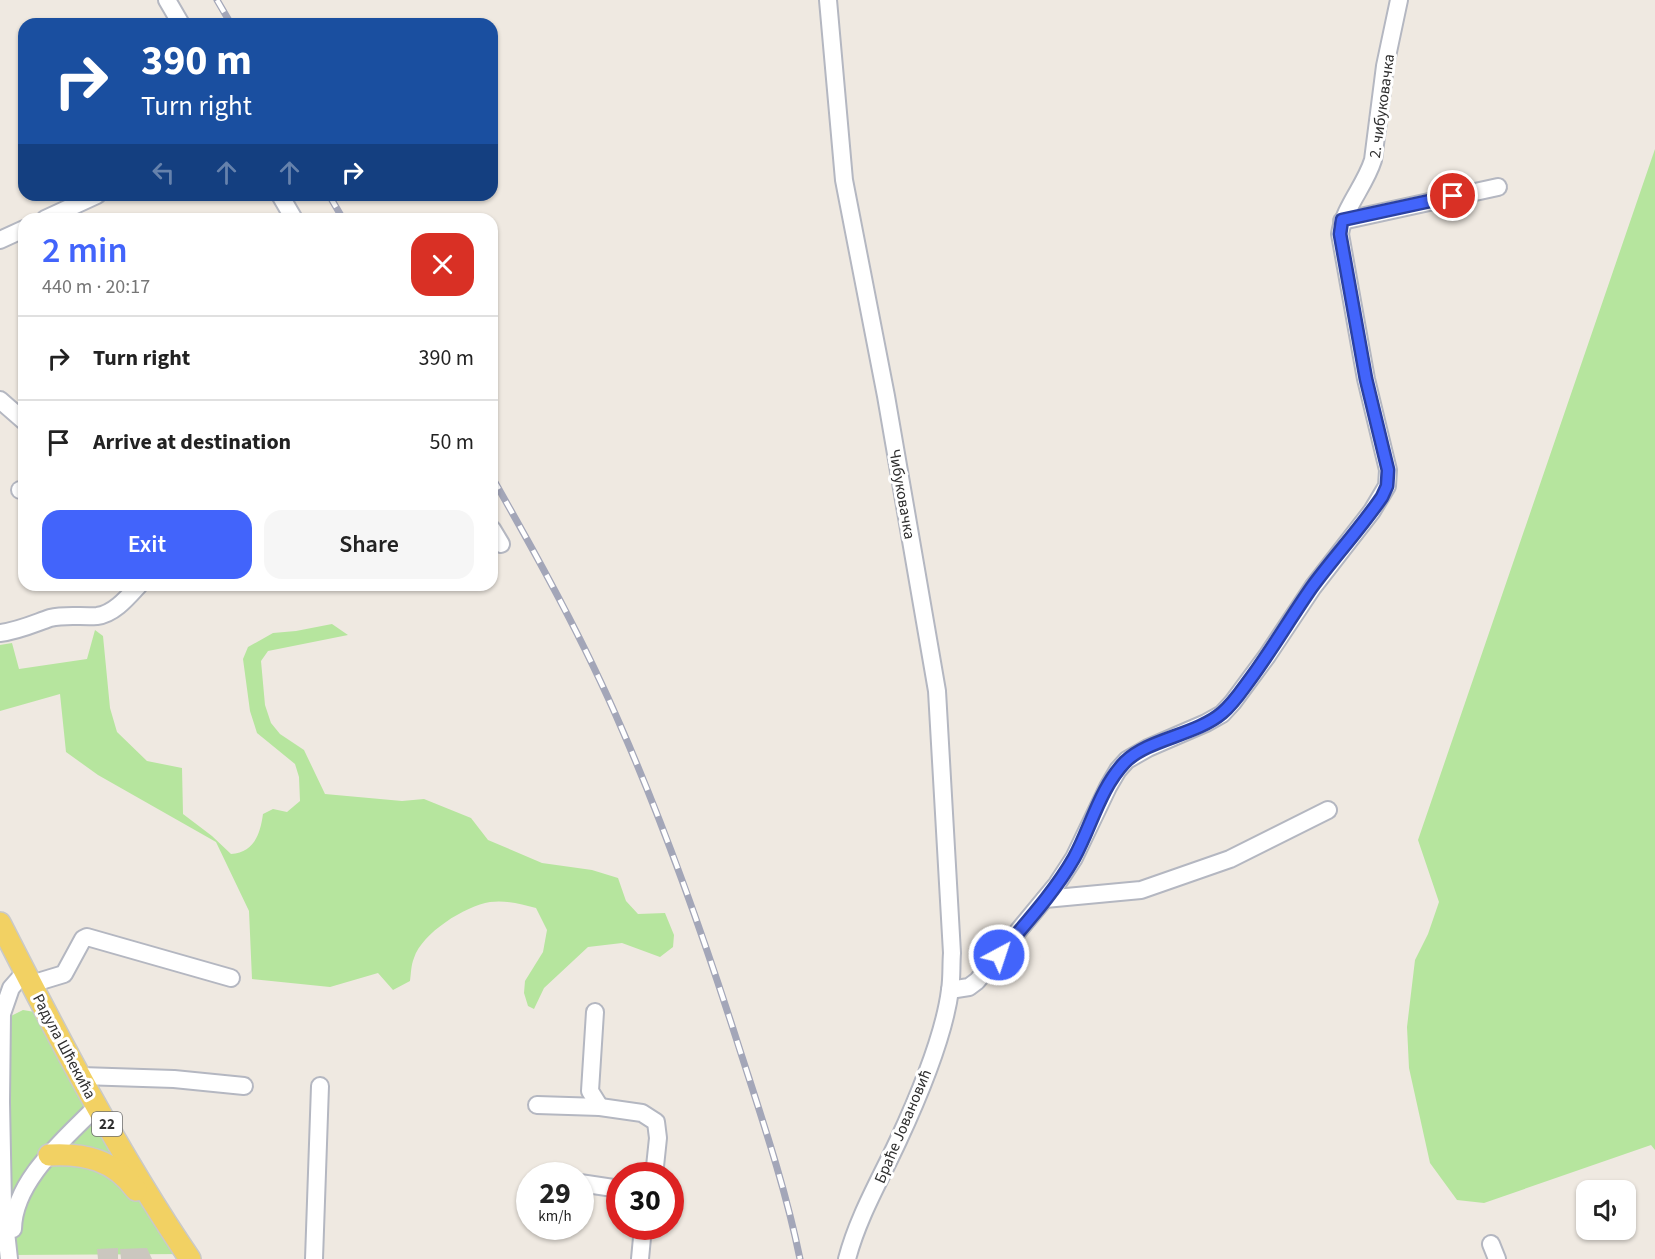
<!DOCTYPE html>
<html lang="en">
<head>
<meta charset="utf-8">
<style>
	body { margin:0; font-family:"Source Sans 3",sans-serif; background:#f6f6f6; color:#222; height:100vh; display:flex; flex-direction:column; font-size:22px; white-space:nowrap }
	* { box-sizing:border-box; margin:0 }
	p { font-size:20px; color:#767676 }
	.icon { flex:none; width:33px; height:33px; fill:none; stroke:currentColor; stroke-width:2; stroke-linecap:round; stroke-linejoin:round }
	.map { position:relative; flex:1; overflow:hidden }
	.details { position:absolute; left:18px; top:213px; width:480px; height:378px; display:flex; flex-direction:column; background:#fff; border-radius:18px; box-shadow:0 2px 4px #0004 }
	.details>* { flex:none }
	.banner { position:absolute; left:18px; top:18px; width:480px; height:183px; border-radius:18px; box-shadow:0 2px 4px #0004; background:#1a4fa0; color:#fff; overflow:hidden }
	.buttons { position:absolute; left:1576px; top:1180px; display:grid; gap:12px }
	.buttons a { display:grid; place-items:center; width:60px; height:60px; border-radius:12px; background:#fff; box-shadow:0 2px 4px #0004; font-size:30px }
	.speed { position:absolute; left:516px; top:1162px; display:flex; gap:12px; font-size:30px; font-weight:700; text-align:center }
	.speed>* { display:grid; place-content:center; width:78px; height:78px; border-radius:50%; background:#fff; box-shadow:0 2px 4px #0004; line-height:1 }
	.speed small { font-size:15px; font-weight:400 }
	.speed .limit { border:9px solid #d22; background:#fff; color:#111 }
	.pin { position:absolute; display:grid; place-items:center; width:51px; height:51px; color:#fff; margin:-26px; border:3px solid #fff; border-radius:50%; box-shadow:0 2px 6px #0007 }
	.me { position:absolute; width:66px; margin:-33px; rotate:40deg; stroke-linejoin:round; filter:drop-shadow(0 0 4px #0008) }
	.turn { display:flex; align-items:center; gap:21px; height:126px; padding:0 24px; font-size:27px }
	.turn .icon { width:78px; height:78px; stroke-width:2.5 }
	.turn b { display:block; font-size:42px; line-height:51px }
	.lanes { display:flex; align-items:center; height:57px; padding:0 24px; background:#0003; justify-content:center; gap:30px; direction:ltr }
	.lanes .off { opacity:.35 }
	.round { display:grid; place-items:center; flex:none; width:63px; height:63px; border-radius:18px; background:#f6f6f6 }
	.summary { display:flex; align-items:center; justify-content:space-between; height:102px; padding:0 24px }
	h1 { font-size:36px; font-weight:600; line-height:45px; color:#4264fb }
	.cta { display:flex; gap:12px; margin-top:auto; padding:12px 24px }
	.cta a { flex:1; height:69px; border-radius:18px; background:#4264fb; color:#fff; font-size:24px; font-weight:600; line-height:69px; text-align:center }
	.cta a+a { background:#f6f6f6; color:#222 }
	ul { padding:0; list-style:none }
	li { display:flex; align-items:center; gap:18px; height:84px; padding:0 24px; border-top:2px solid #e0e0e0 }
	li div { flex:1 }
	li b { display:block; font-size:22px }
	li em { font-style:normal }
	.map>svg:first-child { display:block }
</style>
</head>
<body>
<div class="map">
<svg width="1655" height="1259" viewBox="0 0 1655 1259">
	<rect width="100%" height="100%" fill="#efe9e1"/>
	<g fill="#b6e59e">
		<polygon points="1655,149 1655,1150 1651,1145 1484,1203 1457,1200 1430,1163 1409,1068 1407,1027 1415,960 1428,934 1439,902 1418,840"/>
		<path d="M332,624L348,635L268,651L261,661L265,705L271,723L280,734L304,750L325,794L402,801L424,799L471,818L488,840L542,863L592,870L618,878L626,901L638,914L665,913L674,935L673,947L660,957L622,943L588,947L544,988L534,1009L528,1006L524,993L525,981L543,952L547,930L536,908C521,904 506,900 490,902C465,906 422,933 414,958C411,965 411,974 410,981L393,990L378,973L330,987L252,979L249,911L216,842L98,775L66,752L60,694L0,711V645L12,643L19,669L87,659L95,630L103,636L110,708L117,732L147,761L182,768L183,814L212,836L231,854C254,852 260,835 263,814L273,809L287,812L300,801L299,777L295,764L257,733L250,711L243,659L248,647L273,633L296,631Z"/>
		<polygon points="23,1010 35,1012 186,1254 9,1255 4,1222 1,1037 11,1016"/>
	</g>
	<g fill="#cbc7bf">
		<polygon points="118,1248 118,1259 98,1259 97,1249"/>
		<polygon points="147,1248 152,1259 121,1259 120,1249"/>
	</g>
	<g fill="none" stroke-linecap="round" stroke-linejoin="round">
		<defs>
			<g id="minor">
				<polyline points="167,0 181,24"/>
				<path d="M828,0L844,180L886,396L937,691L952,953C951,965 952,978 950,990C944,1037 918,1098 898,1141C880,1180 858,1217 847,1259"/>
				<polyline points="280,195 294,219"/>
				<polyline points="45,219 97,195"/>
				<polyline points="1342,221 1498,187"/>
				<polyline points="0,240 24,229"/>
				<polyline points="0,400 24,421"/>
				<polyline points="20,490 24,490"/>
				<polyline points="492,529 501,544"/>
				<path d="M0,633C18,631 33,624 50,618C66,614 81,617 97,616C114,614 128,597 139,585"/>
				<polyline points="1045,899 1141,890 1230,859 1328,810"/>
				<polyline points="31,984 64,974 83,939 87,937 231,978"/>
				<path d="M950,990L969,987L977,981L1057,884L1074,858L1108,787L1118,770L1127,760L1148,748L1206,723L1222,714L1233,702L1267,656L1313,587L1372,511L1387,486L1388,470L1366,379L1340,234C1344,207 1365,186 1373,160L1385,66L1399,0"/>
				<polyline points="595,1012 590,1091 600,1107"/>
				<polyline points="81,1076 174,1079 244,1086"/>
				<polyline points="537,1105 600,1107 642,1113 656,1122 658,1138 654,1176"/>
				<polyline points="580,1183 620,1189"/>
				<path d="M13,1229C14,1180 65,1139 97,1106"/>
				<polyline points="1491,1244 1497,1259"/>
				<polyline points="9,1259 3,1205 1,1102 2,1014 11,988 25,972"/>
				<polyline points="314,1259 320,1086"/>
				<polyline points="640,1259 643,1227"/>
			</g>
			<g id="major">
				<path d="M0,923C58,1037 118,1153 190,1259"/>
				<path d="M49,1155C85,1153 114,1160 136,1190"/>
			</g>
		</defs>
		<use href="#minor" stroke="#b4b7c1" stroke-width="20"/>
		<use href="#major" stroke="#c9c9c9" stroke-width="24"/>
		<use href="#minor" stroke="#fff" stroke-width="16"/>
		<use href="#major" stroke="#f2d163" stroke-width="21"/>
		<defs>
			<g id="rail">
				<polyline points="217,0 231,24"/>
				<polyline points="329,195 343,219"/>
				<path d="M492,477C538,558 584,641 621,727C666,830 703,935 737,1041C760,1113 785,1185 800,1259"/>
			</g>
		</defs>
		<use href="#rail" stroke="#a3a6b8" stroke-width="7"/>
		<use href="#rail" stroke="#fff" stroke-width="4.5" stroke-dasharray="14" stroke-linecap="butt"/>
	</g>
	<g fill="none" stroke-linecap="round" stroke-linejoin="round">
		<defs>
			<path id="route" d="M999,955C1025,924 1054,893 1074,858C1091,827 1100,788 1125,762C1148,739 1196,735 1222,713C1234,703 1242,690 1251,678C1273,648 1291,617 1312,587C1334,557 1360,529 1382,497L1387,486L1388,470L1366,379L1340,234L1342,220L1453,196"/>
		</defs>
		<use href="#route" stroke="#2b41a3" stroke-width="15"/>
		<use href="#route" stroke="#4264fb" stroke-width="10"/>
	</g>
	<g text-anchor="middle" stroke-width="6" stroke-linejoin="round" paint-order="stroke">
		<rect fill="#fff" stroke="#6d6d6d" stroke-width="1.5" x="92" y="1112" width="30" height="24" rx="4.5"/>
		<g font-size="15" font-weight="bold" fill="#2e2e2e">
			<text x="107" y="1129">22</text>
		</g>
		<g font-size="16" fill="#2e2e2e" stroke="#fff">
			<text transform="translate(1381 106) rotate(-82)" y="6">2. чибуковачка</text>
			<text transform="translate(903 494) rotate(80)" y="6">Чибуковачка</text>
			<text transform="translate(65 1046) rotate(62)" y="6">Радула Шћекића</text>
			<text transform="translate(902 1126) rotate(-67)" y="6">Браће Јовановић</text>
		</g>
	</g>
</svg>
<div class="buttons">
<a><svg class="icon" aria-label="sound" viewBox="0 0 24 24"><path d="M4 9h4l5-4v14l-5-4H4zM17 9q2 3 0 6"/></svg></a>
</div>
<div class="speed"><div>29<small>km/h</small></div><div class="limit">30</div></div>
<div class="pin" style="left:1453px;top:196px;background:#d93025"><svg class="icon" aria-label="arrive" viewBox="0 0 24 24"><path d="M6 21V4h12l-3 4 3 4H6"/></svg></div>
<svg class="me" style="left:999px;top:955px" viewBox="-20 -20 40 40"><circle r="17" fill="#4264fb" stroke="#fff" stroke-width="3"/><path d="M0-11L8 9 0 5-8 9z" fill="#fff"/></svg>
<div class="banner">
<div class="turn"><svg class="icon" aria-label="right" viewBox="0 0 24 24"><path d="M7 20v-9h11M14 6l5 5-5 5"/></svg><div><b>390 m</b>Turn right</div></div>
<div class="lanes"><svg class="icon off" aria-label="left" viewBox="0 0 24 24"><path d="M17 20v-9H6M10 6l-5 5 5 5"/></svg><svg class="icon off" aria-label="ahead" viewBox="0 0 24 24"><path d="M12 20V5M6 11l6-6 6 6"/></svg><svg class="icon off" aria-label="ahead" viewBox="0 0 24 24"><path d="M12 20V5M6 11l6-6 6 6"/></svg><svg class="icon" aria-label="right" viewBox="0 0 24 24"><path d="M7 20v-9h11M14 6l5 5-5 5"/></svg></div>
</div>
<section class="details">
<div class="summary"><div><h1>2 min</h1><p>440 m · 20:17</p></div><a class="round" style="background:#d93025;color:#fff"><svg class="icon" aria-label="close" viewBox="0 0 24 24"><path d="M6 6l12 12M18 6L6 18"/></svg></a></div>
<ul>
<li><svg class="icon" aria-label="right" viewBox="0 0 24 24"><path d="M7 20v-9h11M14 6l5 5-5 5"/></svg><div><b>Turn right</b></div><em>390 m</em></li>
<li><svg class="icon" aria-label="arrive" viewBox="0 0 24 24"><path d="M6 21V4h12l-3 4 3 4H6"/></svg><div><b>Arrive at destination</b></div><em>50 m</em></li>
</ul>
<div class="cta"><a>Exit</a><a>Share</a></div>
</section>
</div>
</body>
</html>
